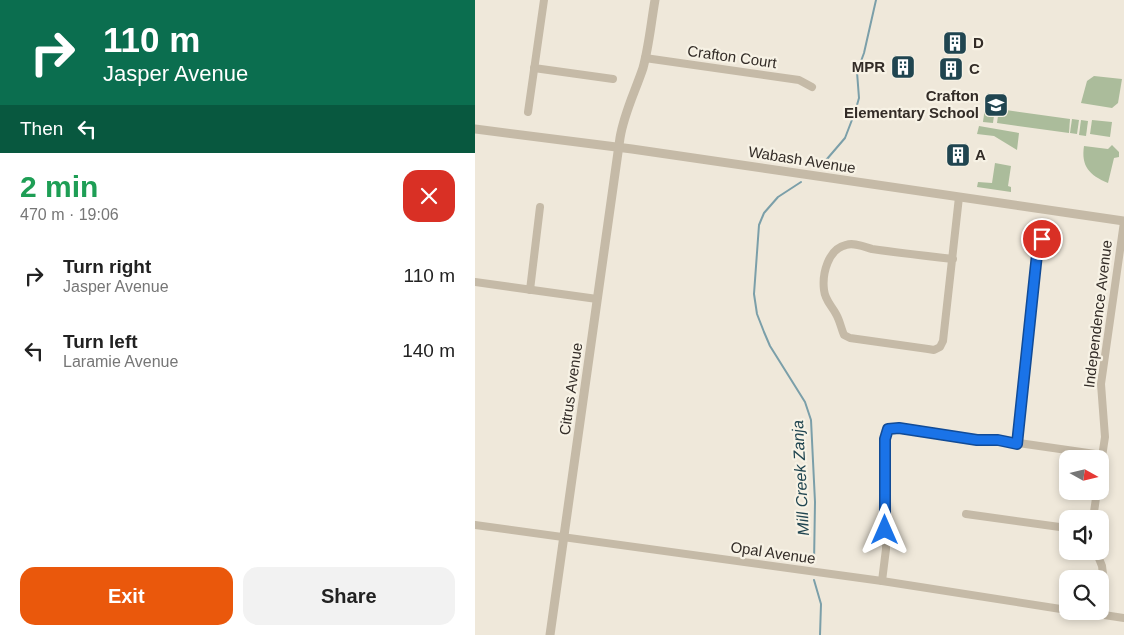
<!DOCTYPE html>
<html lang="en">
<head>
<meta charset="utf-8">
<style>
	body { margin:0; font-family:Arial,sans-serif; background:#f2f2f2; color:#222; height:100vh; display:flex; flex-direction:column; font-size:19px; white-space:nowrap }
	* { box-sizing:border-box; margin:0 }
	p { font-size:16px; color:#767676 }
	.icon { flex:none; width:28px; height:28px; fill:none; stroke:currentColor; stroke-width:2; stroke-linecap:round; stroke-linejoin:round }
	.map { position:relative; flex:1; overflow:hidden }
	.panel { display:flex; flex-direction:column; background:#fff; width:475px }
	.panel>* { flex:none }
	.guide { background:#0b6e4f; color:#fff; overflow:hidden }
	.needle { width:32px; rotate:98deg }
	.tools { position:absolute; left:584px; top:450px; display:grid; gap:10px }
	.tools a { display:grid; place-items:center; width:50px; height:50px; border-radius:10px; background:#fff; box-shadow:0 2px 8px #0003; font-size:25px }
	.pin { position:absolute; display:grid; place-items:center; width:42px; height:42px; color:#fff; margin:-21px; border:2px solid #fff; border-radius:50%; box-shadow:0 1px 5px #0007 }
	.me { position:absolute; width:55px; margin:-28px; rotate:0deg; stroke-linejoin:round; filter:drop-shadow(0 0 4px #0008) }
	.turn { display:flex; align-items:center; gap:18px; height:105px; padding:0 20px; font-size:22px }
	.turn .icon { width:65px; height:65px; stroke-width:2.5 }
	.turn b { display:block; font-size:35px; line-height:42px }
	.then { display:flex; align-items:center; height:48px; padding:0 20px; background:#0003; gap:10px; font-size:19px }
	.round { display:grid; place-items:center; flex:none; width:52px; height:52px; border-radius:15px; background:#f2f2f2 }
	.head { display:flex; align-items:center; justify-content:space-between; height:85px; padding:0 20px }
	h1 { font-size:30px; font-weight:700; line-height:38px; color:#1e9e55 }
	.primary-button { display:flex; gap:10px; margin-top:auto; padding:10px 20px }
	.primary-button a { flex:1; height:58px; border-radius:15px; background:#ea580c; color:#fff; font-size:20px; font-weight:700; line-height:58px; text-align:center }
	.primary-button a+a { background:#f2f2f2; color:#222 }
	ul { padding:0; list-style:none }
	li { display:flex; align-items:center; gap:15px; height:75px; padding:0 20px }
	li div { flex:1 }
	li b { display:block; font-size:19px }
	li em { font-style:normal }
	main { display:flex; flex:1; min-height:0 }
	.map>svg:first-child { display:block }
</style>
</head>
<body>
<main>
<section class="panel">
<div class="guide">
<div class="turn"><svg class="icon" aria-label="right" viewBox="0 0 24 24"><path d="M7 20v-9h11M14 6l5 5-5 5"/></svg><div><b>110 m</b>Jasper Avenue</div></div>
<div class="then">Then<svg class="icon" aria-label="left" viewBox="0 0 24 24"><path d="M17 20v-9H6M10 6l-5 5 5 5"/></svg></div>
</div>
<div class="head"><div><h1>2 min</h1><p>470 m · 19:06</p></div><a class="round" style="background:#d93025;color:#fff"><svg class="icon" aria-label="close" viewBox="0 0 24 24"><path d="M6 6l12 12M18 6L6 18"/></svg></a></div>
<ul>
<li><svg class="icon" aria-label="right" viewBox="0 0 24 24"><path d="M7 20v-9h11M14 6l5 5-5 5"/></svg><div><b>Turn right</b><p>Jasper Avenue</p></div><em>110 m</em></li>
<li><svg class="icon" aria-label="left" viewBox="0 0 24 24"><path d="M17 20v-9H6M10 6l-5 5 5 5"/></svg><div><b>Turn left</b><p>Laramie Avenue</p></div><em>140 m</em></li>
</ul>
<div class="primary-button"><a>Exit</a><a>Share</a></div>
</section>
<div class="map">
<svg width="649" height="635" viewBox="0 0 649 635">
	<rect width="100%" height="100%" fill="#efe8da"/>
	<g fill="#abbc9b">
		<polygon points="619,76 647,79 643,103 637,108 606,103 612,81"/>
		<polygon points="510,107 520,108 518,123 508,122"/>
		<polygon points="524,109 595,119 594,133 522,123"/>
		<polygon points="597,119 604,120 602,134 595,133"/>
		<polygon points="606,120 613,121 611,136 604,135"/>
		<polygon points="617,120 637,122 635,137 615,134"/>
		<polygon points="504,126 544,133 542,150 519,136 502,134"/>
		<path d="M637,145L644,152V157L639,158L633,183C614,175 606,166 609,146L633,149Z"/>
		<polygon points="520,163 536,166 533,186 536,187 536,192 502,187 503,182 517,183"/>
	</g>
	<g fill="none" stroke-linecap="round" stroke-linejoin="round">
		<g stroke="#7b9fa9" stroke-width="2">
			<polyline points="346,166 370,138 380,112 384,98 382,72 389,53 401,0"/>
			<polyline points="326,182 303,197 289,213 284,225 279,294 282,314 289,332 295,346 330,402 336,420 340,502 339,564"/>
			<polyline points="339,580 346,604 345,635"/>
		</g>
		<g stroke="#c5baa7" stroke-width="8">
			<polyline points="170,58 324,80 337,87"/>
			<polyline points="59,68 138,79"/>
			<polyline points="53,112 69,0"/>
			<path d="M478,259C451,256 424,253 397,249C389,247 379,242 371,245C353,249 347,274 349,290C350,300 356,305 361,314C365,321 366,328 369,335L375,338L453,349L459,350L465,347L468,341L484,197"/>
			<polyline points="0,282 122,299"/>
			<polyline points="55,290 65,207"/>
			<polyline points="542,444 562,254 567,239"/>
			<polyline points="625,470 630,437 626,384 649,222"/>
			<polyline points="491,514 592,528"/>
			<polyline points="618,519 622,491"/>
			<polyline points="0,525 407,581 592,610"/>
			<polyline points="621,551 627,566 629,582 626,615"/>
			<polyline points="407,581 411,549 410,439 413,429 424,428 485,438 523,440 627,455"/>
			<polyline points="603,611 649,618"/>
		</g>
		<g stroke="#c5baa7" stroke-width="9">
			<polyline points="0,129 157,149 649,221"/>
			<path d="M75,635L145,138C149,113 160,92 168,68C174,46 176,23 180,0"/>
		</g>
	</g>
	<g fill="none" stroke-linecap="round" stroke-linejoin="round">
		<defs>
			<polyline id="route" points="410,530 410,439 413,429 424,428 502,440 523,440 542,444 562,254 567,239"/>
		</defs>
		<use href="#route" stroke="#114b97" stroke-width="12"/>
		<use href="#route" stroke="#1a73e8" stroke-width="9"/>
	</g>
	<defs>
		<symbol id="building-square" viewBox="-11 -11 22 22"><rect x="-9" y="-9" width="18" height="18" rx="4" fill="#204550" stroke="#f7f2e5"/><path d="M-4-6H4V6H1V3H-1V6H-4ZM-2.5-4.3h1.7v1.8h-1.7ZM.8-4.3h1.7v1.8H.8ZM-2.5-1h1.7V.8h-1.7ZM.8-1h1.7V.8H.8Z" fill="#fff"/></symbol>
		<symbol id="school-square" viewBox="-11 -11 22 22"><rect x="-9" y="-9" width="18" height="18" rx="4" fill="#204550" stroke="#f7f2e5"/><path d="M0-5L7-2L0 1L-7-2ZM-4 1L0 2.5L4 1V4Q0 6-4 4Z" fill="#fff"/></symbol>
	</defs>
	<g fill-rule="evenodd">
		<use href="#building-square" x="466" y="29" width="28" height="28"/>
		<use href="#building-square" x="414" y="53" width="28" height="28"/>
		<use href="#building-square" x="462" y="55" width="28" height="28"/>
		<use href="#school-square" x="507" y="91" width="28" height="28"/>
		<use href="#building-square" x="469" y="141" width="28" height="28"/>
	</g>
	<g text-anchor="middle" stroke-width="4.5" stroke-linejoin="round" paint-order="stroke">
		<g font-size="15" font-weight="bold" fill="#332c27" stroke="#f7f2e5" text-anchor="start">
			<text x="498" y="48">D</text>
			<text x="410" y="72" text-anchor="end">MPR</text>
			<text x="494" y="74">C</text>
			<text x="504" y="101" text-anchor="end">Crafton<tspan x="504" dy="17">Elementary School</tspan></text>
			<text x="500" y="160">A</text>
		</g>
		<g font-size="15" fill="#332c27" stroke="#f7f2e5">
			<text transform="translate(257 57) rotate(8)" y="5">Crafton Court</text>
			<text transform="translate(327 160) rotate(9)" y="5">Wabash Avenue</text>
			<text transform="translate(623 314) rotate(-83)" y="5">Independence Avenue</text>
			<text transform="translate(96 389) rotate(-82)" y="5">Citrus Avenue</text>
			<text transform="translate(298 553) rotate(8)" y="5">Opal Avenue</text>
		</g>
		<g font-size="16" font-style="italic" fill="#204550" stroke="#f7f2e5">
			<text transform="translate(325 478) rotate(-93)" y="6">Mill Creek Zanja</text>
		</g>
	</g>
</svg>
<div class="tools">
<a><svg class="needle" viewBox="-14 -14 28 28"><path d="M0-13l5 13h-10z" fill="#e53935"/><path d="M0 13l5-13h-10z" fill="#767676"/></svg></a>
<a><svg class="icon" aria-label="sound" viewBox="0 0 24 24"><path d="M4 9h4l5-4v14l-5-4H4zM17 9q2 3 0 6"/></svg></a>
<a><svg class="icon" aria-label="search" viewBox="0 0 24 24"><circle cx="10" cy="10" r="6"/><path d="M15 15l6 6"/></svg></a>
</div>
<div class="pin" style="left:567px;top:239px;background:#d93025"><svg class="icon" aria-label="arrive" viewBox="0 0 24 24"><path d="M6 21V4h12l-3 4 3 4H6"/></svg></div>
<svg class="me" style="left:410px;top:530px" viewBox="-20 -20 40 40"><path d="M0-17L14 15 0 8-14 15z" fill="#1a73e8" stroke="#fff" stroke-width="4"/></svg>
</div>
</main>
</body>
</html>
